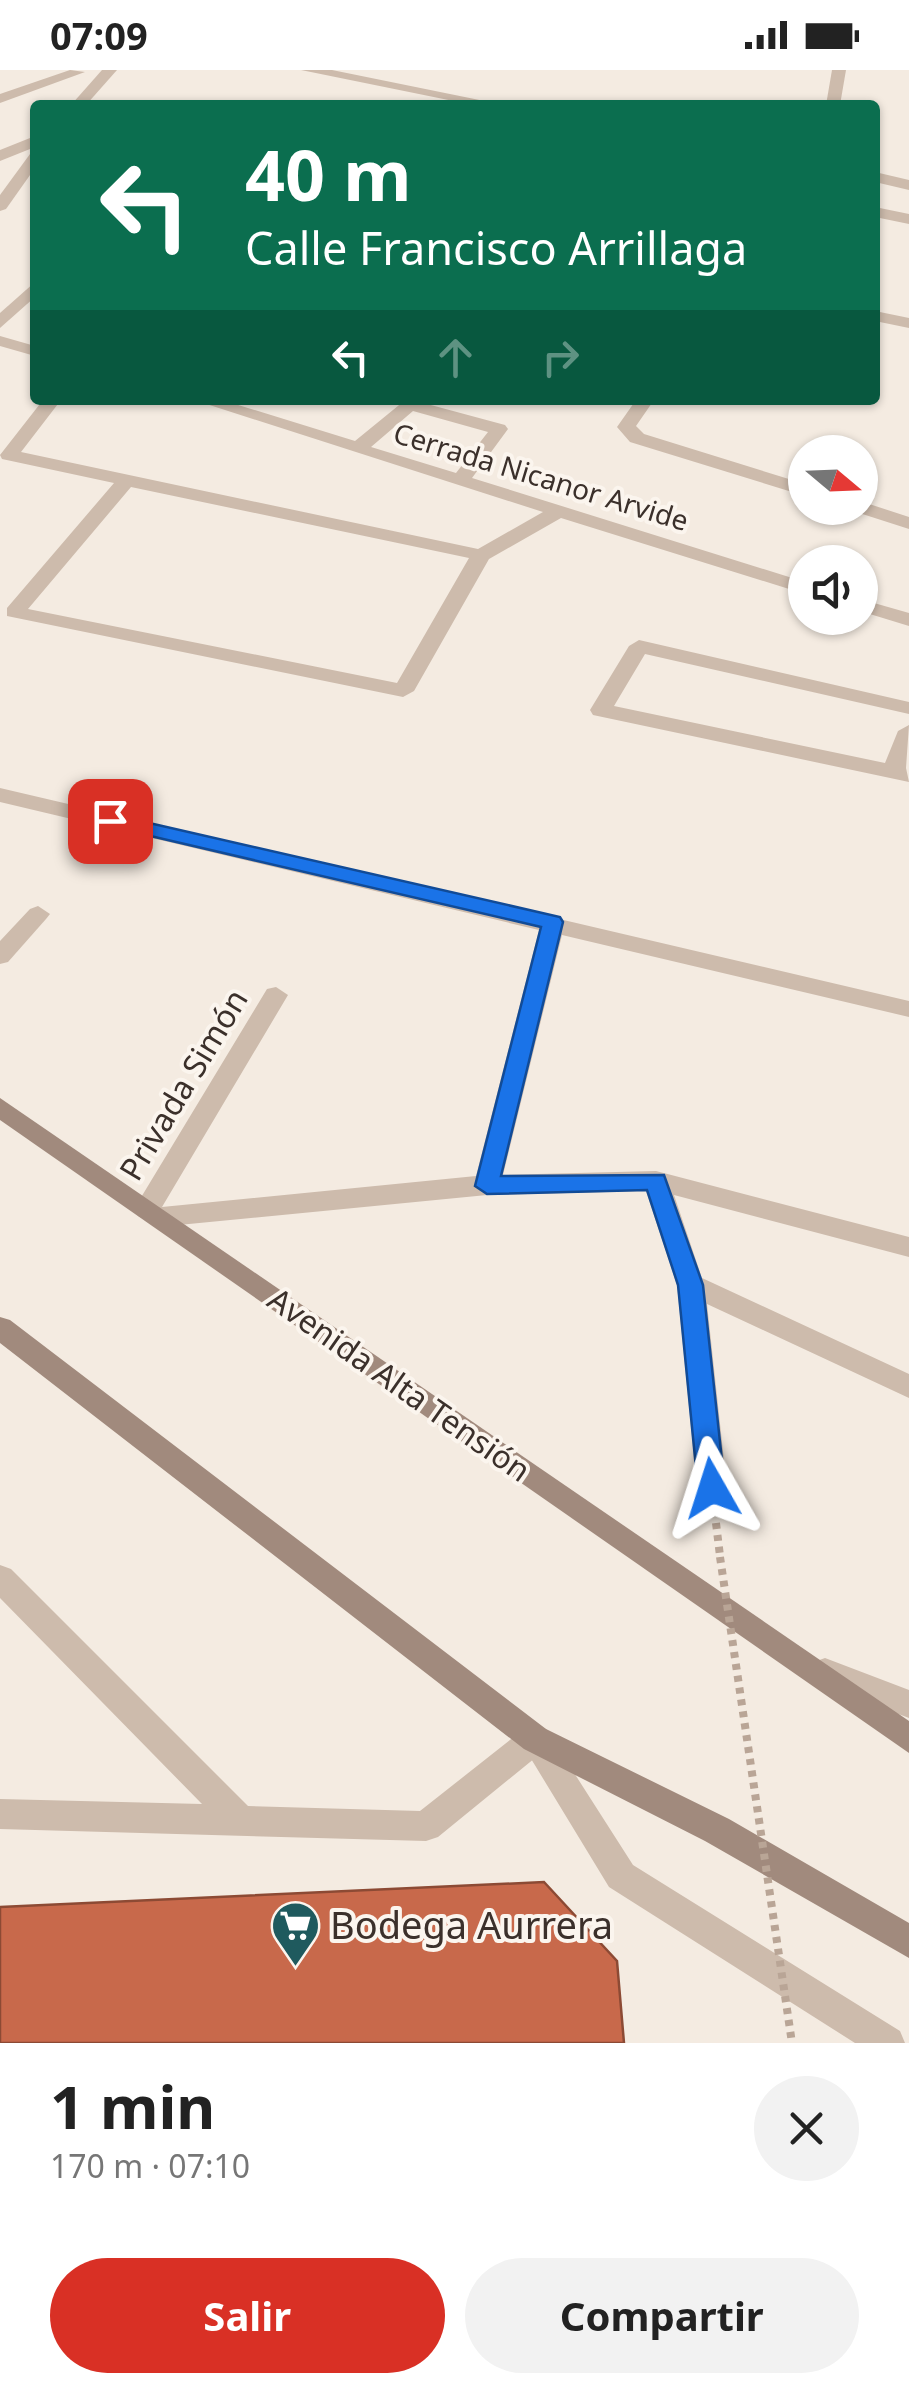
<!DOCTYPE html>
<html lang="es">
<head>
<meta charset="utf-8">
<style>
	body { margin:0; font-family:"Noto Sans",sans-serif; background:#f2f2f2; color:#222; height:100vh; display:flex; flex-direction:column; font-size:38px; white-space:nowrap }
	* { box-sizing:border-box; margin:0 }
	p { font-size:32px; color:#767676 }
	.icon { flex:none; width:55px; height:55px; fill:none; stroke:currentColor; stroke-width:2; stroke-linecap:round; stroke-linejoin:round }
	.map { position:relative; height:1973px; overflow:hidden }
	.sheet { display:flex; flex-direction:column; background:#fff; flex:1 }
	.sheet>* { flex:none }
	.top-card { position:absolute; left:30px; top:30px; width:850px; height:305px; border-radius:10px; box-shadow:0 2px 8px #0004; background:#0b6e4f; color:#fff; overflow:hidden }
	.needle { width:65px; rotate:109deg }
	.controls { position:absolute; left:788px; top:365px; display:grid; gap:20px }
	.controls a { display:grid; place-items:center; width:90px; height:90px; border-radius:50%; background:#fff; box-shadow:0 2px 8px #0004; font-size:50px }
	.pin { position:absolute; display:grid; place-items:center; width:85px; height:85px; color:#fff; margin:-42px; border-radius:20px; box-shadow:0 5px 15px #0006 }
	.me { position:absolute; width:110px; margin:-55px; rotate:354deg; stroke-linejoin:round; filter:drop-shadow(0 0 8px #0008) }
	.turn { display:flex; align-items:center; gap:35px; height:210px; padding:0 50px; font-size:45px }
	.turn .icon { width:130px; height:130px; stroke-width:2.5 }
	.turn b { display:block; font-size:70px; line-height:85px }
	.lanes { display:flex; align-items:center; height:95px; padding:0 50px; background:#0003; justify-content:center; gap:50px; direction:ltr }
	.lanes .off { opacity:.35 }
	.round { display:grid; place-items:center; flex:none; width:105px; height:105px; border-radius:52px; background:#f2f2f2 }
	.overview { display:flex; align-items:center; justify-content:space-between; height:170px; padding:0 50px }
	h1 { font-size:60px; font-weight:700; line-height:75px }
	.cta { display:flex; gap:20px; margin-top:auto; padding:20px 50px }
	.cta a { flex:1; height:115px; border-radius:60px; background:#d93025; color:#fff; font-size:40px; font-weight:700; line-height:115px; text-align:center }
	.cta a+a { background:#f2f2f2; color:#222 }
	.status { display:flex; justify-content:space-between; align-items:center; height:70px; padding:0 50px; background:#fff; direction:ltr }
	.status svg { height:28px; fill:currentColor }
	.map>svg:first-child { display:block }
</style>
</head>
<body>
<div class="status"><b>07:09</b><svg viewBox="0 0 49 12"><path d="M0 12V9h3v3zM5 12V6h3v6zM10 12V3h3v9zM15 12V0h3v12zM26 1h20v11H26zM47 4h2v5h-2z"/></svg></div>
<div class="map">
<svg width="909" height="1973" viewBox="0 0 909 1973">
	<rect width="100%" height="100%" fill="#f4ebe1"/>
	<polygon fill="#c8694b" stroke="#8c4a34" stroke-width="2.5" points="544,1812 617,1891 624,1973 0,1973 0,1837"/>
	<g fill="none" stroke-linecap="round" stroke-linejoin="round">
		<polyline stroke="#b9a596" stroke-width="8" stroke-dasharray="6 6" stroke-linecap="butt" points="716,1453 720,1486"/>
		<g fill="#cdbbac" fill-rule="evenodd">
			<polygon points="875,137 909,144 909,154 875,147"/>
			<polygon points="35,212 35,227 0,258 0,243"/>
			<polygon points="875,241 909,248 909,258 875,251"/>
			<polygon points="0,266 35,276 35,286 0,276"/>
			<path d="M43,330H61L21,382L478,479L543,442L194,330H222L355,371L404,331H416L505,355L508,359L472,408L805,512V524L561,448L489,489L414,621L403,627L7,546V538L114,413L2,389L0,385ZM413,341L488,362L456,403L371,377ZM131,417L469,488L397,613L28,539Z"/>
			<polygon points="636,330 654,330 636,356 644,364 805,414 805,426 630,372 617,357"/>
			<polygon points="860,431 909,447 909,459 853,441 851,438 860,438"/>
			<polygon points="860,529 909,543 909,556 860,541"/>
			<polygon points="639,570 909,632 909,644 645,584 614,636 885,693 898,661 909,655 906,698 909,712 593,645 590,640 629,576"/>
			<polygon points="0,1495 11,1499 248,1736 420,1741 524,1659 535,1655 546,1659 551,1669 546,1679 438,1767 426,1771 0,1759 0,1729 202,1734 0,1528"/>
		</g>
		<g fill="#cdbbac" fill-rule="evenodd">
			<polygon points="70,0 85,2 0,33 0,24"/>
			<polygon points="102,0 117,0 86,35 71,35"/>
			<polygon points="301,0 332,0 504,35 473,35"/>
			<polygon points="832,0 846,0 840,35 826,35"/>
			<polygon points="35,66 35,77 0,91 0,80"/>
			<polygon points="35,82 35,98 6,139 0,141 0,125 30,84"/>
			<polygon points="875,102 909,110 909,120 875,112"/>
			<polygon points="0,718 909,931 909,947 562,865 503,1105 656,1101 909,1167 909,1187 674,1125 702,1208 909,1304 909,1328 707,1234 727,1418 722,1427 712,1430 702,1427 697,1418 677,1215 646,1121 487,1125 158,1157 138,1146 134,1139 267,919 276,917 288,925 162,1137 476,1106 539,860 0,732"/>
			<polygon points="38,836 50,844 46,849 8,892 0,894 0,871 30,839"/>
		</g>
		<g fill="#cdbbac" fill-rule="evenodd">
			<polygon points="825,1588 909,1620 909,1648 814,1612 809,1602 814,1592"/>
			<polygon points="535,1655 546,1659 633,1795 900,1961 905,1973 855,1973 609,1817 519,1669 524,1659"/>
		</g>
		<g fill="#a18a7d" fill-rule="evenodd">
			<polygon points="0,1028 909,1651 909,1683 0,1050"/>
			<polygon points="0,1247 10,1250 546,1659 729,1749 909,1853 909,1888 705,1771 524,1679 0,1273"/>
		</g>
		<polyline stroke="#b9a596" stroke-width="8" stroke-dasharray="6 6" stroke-linecap="butt" points="720,1487 792,1973"/>
	</g>
	<polygon fill="#1a73e8" stroke="#114b97" stroke-width="2.5" points="110,744 560,847 563,852 501,1106 664,1105 703,1215 725,1418 721,1425 702,1425 698,1418 678,1215 647,1120 487,1124 475,1116 541,857 103,755 100,751"/>
	<defs>
		<symbol id="supermarket-pin" viewBox="-11 -11 22 30"><path d="M0 17L-7.5 6A9.5 9.5 0 1 1 7.5 6Z" fill="#1f5a5e" stroke="#fbf5ee"/><path d="M-6-5.5h2.5l.6 2H6L4.5 2H-2.5L-4.4-4H-6ZM-1.5 3.2a1.3 1.3 0 1 0 .1 0ZM3 3.2a1.3 1.3 0 1 0 .1 0Z" fill="#fff"/></symbol>
	</defs>
	<g fill-rule="evenodd">
		<use href="#supermarket-pin" x="268" y="1828" width="55" height="75"/>
	</g>
	<g text-anchor="middle" stroke-width="8" stroke-linejoin="round" paint-order="stroke">
		<g font-size="28" fill="#3b302b" stroke="#fbf5ee">
			<text transform="translate(541 407) rotate(17)" y="10">Cerrada Nicanor Arvide</text>
		</g>
		<g font-size="32" fill="#3b302b" stroke="#fbf5ee">
			<text transform="translate(184 1015) rotate(-59)" y="11">Privada Simón</text>
			<text transform="translate(399 1315) rotate(35)" y="11">Avenida Alta Tensión</text>
		</g>
		<g font-size="38" fill="#3b302b" stroke="#fbf5ee" text-anchor="start">
			<text x="330" y="1869">Bodega Aurrera</text>
		</g>
	</g>
</svg>
<div class="controls">
<a><svg class="needle" viewBox="-14 -14 28 28"><path d="M0-13l5 13h-10z" fill="#e53935"/><path d="M0 13l5-13h-10z" fill="#767676"/></svg></a>
<a><svg class="icon" aria-label="sound" viewBox="0 0 24 24"><path d="M4 9h4l5-4v14l-5-4H4zM17 9q2 3 0 6"/></svg></a>
</div>
<div class="pin" style="left:110px;top:751px;background:#d93025"><svg class="icon" aria-label="arrive" viewBox="0 0 24 24"><path d="M6 21V4h12l-3 4 3 4H6"/></svg></div>
<svg class="me" style="left:712px;top:1418px" viewBox="-20 -20 40 40"><path d="M0-17L14 15 0 8-14 15z" fill="#1a73e8" stroke="#fff" stroke-width="4"/></svg>
<div class="top-card">
<div class="turn"><svg class="icon" aria-label="left" viewBox="0 0 24 24"><path d="M17 20v-9H6M10 6l-5 5 5 5"/></svg><div><b>40 m</b>Calle Francisco Arrillaga</div></div>
<div class="lanes"><svg class="icon" aria-label="left" viewBox="0 0 24 24"><path d="M17 20v-9H6M10 6l-5 5 5 5"/></svg><svg class="icon off" aria-label="ahead" viewBox="0 0 24 24"><path d="M12 20V5M6 11l6-6 6 6"/></svg><svg class="icon off" aria-label="right" viewBox="0 0 24 24"><path d="M7 20v-9h11M14 6l5 5-5 5"/></svg></div>
</div>
</div>
<section class="sheet">
<div class="overview"><div><h1>1 min</h1><p>170 m · 07:10</p></div><a class="round"><svg class="icon" aria-label="close" viewBox="0 0 24 24"><path d="M6 6l12 12M18 6L6 18"/></svg></a></div>
<div class="cta"><a>Salir</a><a>Compartir</a></div>
</section>
</body>
</html>
